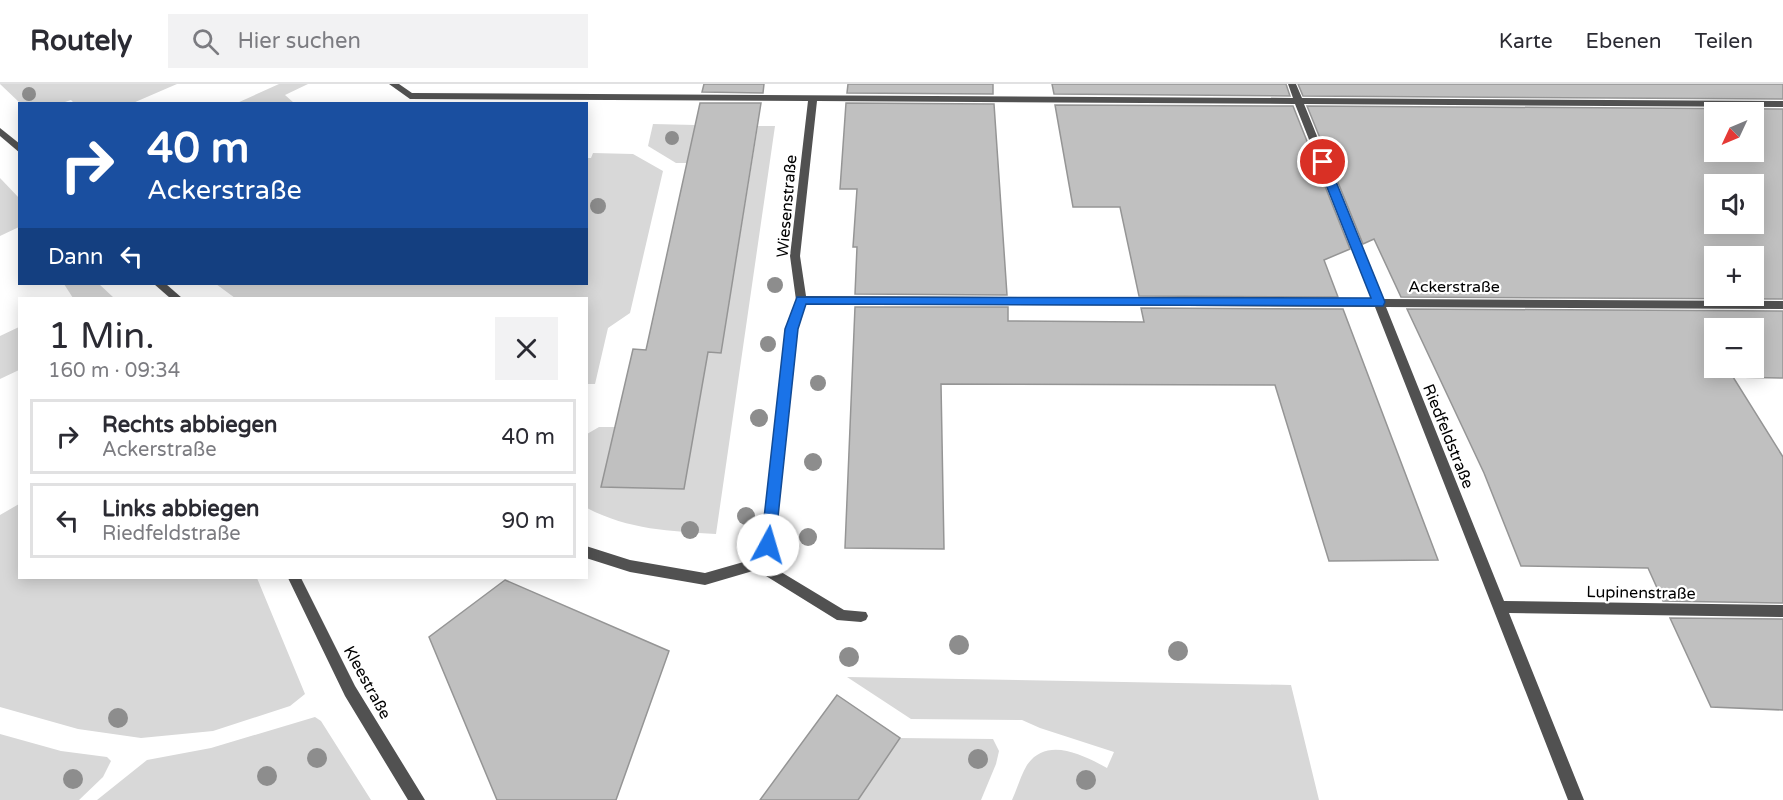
<!DOCTYPE html>
<html lang="de">
<head>
<meta charset="utf-8">
<style>
	body { margin:0; font-family:"Varela Round",sans-serif; background:#f2f2f3; color:#2b2b33; height:100vh; display:flex; flex-direction:column; font-size:22px; white-space:nowrap }
	* { box-sizing:border-box; margin:0 }
	p { font-size:20px; color:#7c7c81 }
	.icon { flex:none; width:33px; height:33px; fill:none; stroke:currentColor; stroke-width:2; stroke-linecap:round; stroke-linejoin:round }
	.map { position:relative; flex:1; overflow:hidden }
	.details { position:absolute; left:18px; top:213px; width:570px; height:282px; display:flex; flex-direction:column; background:#fff; border-radius:0px; box-shadow:0 3px 15px #0003 }
	.details>* { flex:none }
	.banner { position:absolute; left:18px; top:18px; width:570px; height:183px; border-radius:0px; box-shadow:0 3px 15px #0003; background:#1a4fa0; color:#fff; overflow:hidden }
	.needle { width:39px; rotate:226deg }
	.controls { position:absolute; left:1704px; top:18px; display:grid; gap:12px }
	.controls a { display:grid; place-items:center; width:60px; height:60px; border-radius:0px; background:#fff; box-shadow:0 3px 15px #0003; font-size:30px }
	.pin { position:absolute; display:grid; place-items:center; width:51px; height:51px; color:#fff; margin:-26px; border:3px solid #fff; border-radius:50%; box-shadow:0 2px 6px #0007 }
	.me { position:absolute; width:66px; margin:-33px; rotate:6deg; stroke-linejoin:round; filter:drop-shadow(0 0 4px #0008) }
	.turn { display:flex; align-items:center; gap:21px; height:126px; padding:0 30px; font-size:27px }
	.turn .icon { width:78px; height:78px; stroke-width:2.5 }
	.turn b { display:block; font-size:42px; line-height:51px }
	.then { display:flex; align-items:center; height:57px; padding:0 30px; background:#0003; gap:12px; font-size:22px }
	.round { display:grid; place-items:center; flex:none; width:63px; height:63px; border-radius:0px; background:#f2f2f3 }
	.overview { display:flex; align-items:center; justify-content:space-between; height:102px; padding:0 30px }
	h1 { font-size:36px; font-weight:600; line-height:45px }
	ul { padding:0; list-style:none }
	li { display:flex; align-items:center; gap:18px; height:75px; margin:0 12px 9px; padding:0 18px; border:3px solid #e1e1e2; border-radius:0px }
	li div { flex:1 }
	li b { display:block; font-size:22px }
	li em { font-style:normal }
	header { display:flex; align-items:center; gap:36px; box-sizing:border-box; height:84px; padding:0 30px; background:#fff; border-bottom:2px solid #e1e1e2 }
	header strong { font-size:28px }
	nav { display:flex; gap:33px; margin-inline-start:auto; font-size:21px }
	.search { width:420px; height:54px; background:#f2f2f3; display:flex; align-items:center; gap:15px; box-sizing:border-box; padding:0 21px; border-radius:0px; color:#7c7c81; font-size:22px }
	.map>svg:first-child { display:block }
</style>
</head>
<body>
<header>
<strong>Routely</strong>
<div class="search"><svg class="icon" aria-label="search" viewBox="0 0 24 24"><circle cx="10" cy="10" r="6"/><path d="M15 15l6 6"/></svg>Hier suchen</div>
<nav><a>Karte</a><a>Ebenen</a><a>Teilen</a></nav>
</header>
<div class="map">
<svg width="1783" height="716" viewBox="0 0 1783 716">
	<rect width="100%" height="100%" fill="#fff"/>
	<g fill="#d8d8d8">
		<polygon points="0,0 177,0 133,19 74,19 71,16 62,19 20,19"/>
		<polygon points="279,0 308,0 285,11 294,19 237,19"/>
		<polygon points="653,40 695,41 687,79 676,79 648,62"/>
		<path d="M758,42H775L716,450C670,447 629,446 587,424V350L599,343H616L601,403L684,405L708,268H721Z"/>
		<polygon points="593,69 633,70 663,87 630,229 608,244 595,300 587,300 586,214 235,214 216,200 586,200 586,74 591,74"/>
		<polygon points="0,94 20,115 19,143 0,152"/>
		<polygon points="64,200 99,200 114,214 73,214"/>
		<polygon points="19,243 19,286 0,295 0,252"/>
		<polygon points="19,420 20,494 257,494 305,610 290,622 213,647 141,654 78,645 0,623 0,431"/>
		<path d="M847,593L1291,601L1319,716H1012C1017,705 1021,691 1027,681C1047,652 1083,671 1107,684L1114,668L1040,644L1022,636L911,635Z"/>
		<polygon points="315,633 321,637 371,716 97,716 147,676 211,664"/>
		<polygon points="0,650 61,667 107,673 111,677 103,693 79,716 0,716"/>
		<polygon points="900,654 993,655 999,667 996,680 981,716 858,716"/>
	</g>
	<g fill="#c0c0c0" stroke="#959595" stroke-width="1.5" fill-rule="evenodd">
		<polygon points="704,0 764,0 763,9 702,8"/>
		<polygon points="848,0 993,0 993,10 847,9"/>
		<polygon points="1052,0 1286,0 1290,12 1054,10"/>
		<polygon points="1298,0 1783,0 1783,15 1303,12"/>
		<polygon points="700,19 761,19 721,269 708,268 684,405 601,403 633,265 646,266"/>
		<polygon points="846,19 994,20 1007,211 855,210 857,163 853,163 857,105 840,105"/>
		<polygon points="1055,21 1293,22 1350,165 1324,176 1338,213 1139,212 1120,123 1073,123"/>
		<path d="M1307,22L1783,25V215L1401,213L1374,155L1363,160ZM1714,28H1754V68H1714ZM1714,100H1754V140H1714ZM1714,172H1754V212H1714Z"/>
		<polygon points="855,223 1008,223 1008,237 1144,238 1141,224 1343,225 1438,476 1329,477 1275,301 941,300 944,465 845,464"/>
		<path d="M1407,225L1783,227V294L1733,293L1783,373V519L1663,517L1648,484L1521,482L1484,389ZM1714,244H1754V284H1714Z"/>
		<polygon points="505,496 669,567 616,716 497,716 429,553"/>
		<polygon points="1670,534 1783,535 1783,626 1711,623"/>
		<polygon points="837,611 900,654 858,716 760,716"/>
	</g>
	<g fill="none" stroke-linecap="round" stroke-linejoin="round">
		<polygon fill="#515151" fill-rule="evenodd" points="758,474 844,526 866,528 868,532 866,536 861,538 837,536 753,484 751,480 753,476"/>
		<g fill="#515151" fill-rule="evenodd">
			<path d="M389,0H399L412,9L1293,14L1288,0H1296L1302,14L1783,17V23L1304,20L1383,215L1783,217V225L1386,223L1504,517L1783,521V533L1509,529L1584,716H1568L1375,223L805,220L797,245L774,461L763,484L705,501L630,488L586,474V462L630,476L705,489L754,475L762,460L785,245L796,216L790,172L808,17L410,15ZM817,17L1295,20L1372,215L806,212L800,172Z"/>
			<polygon points="0,44 20,60 20,69 0,52"/>
			<polygon points="154,200 166,200 182,214 170,214"/>
			<polygon points="288,494 301,494 355,602 425,716 408,716 345,612"/>
		</g>
	</g>
	<g fill="#8d8d8d">
		<circle cx="29" cy="10" r="7"/>
		<circle cx="672" cy="54" r="7"/>
		<circle cx="598" cy="122" r="8"/>
		<circle cx="775" cy="201" r="8"/>
		<circle cx="768" cy="260" r="8"/>
		<circle cx="818" cy="299" r="8"/>
		<circle cx="759" cy="334" r="9"/>
		<circle cx="813" cy="378" r="9"/>
		<circle cx="746" cy="432" r="9"/>
		<circle cx="690" cy="446" r="9"/>
		<circle cx="808" cy="453" r="9"/>
		<circle cx="959" cy="561" r="10"/>
		<circle cx="1178" cy="567" r="10"/>
		<circle cx="849" cy="573" r="10"/>
		<circle cx="118" cy="634" r="10"/>
		<circle cx="317" cy="674" r="10"/>
		<circle cx="978" cy="675" r="10"/>
		<circle cx="267" cy="692" r="10"/>
		<circle cx="73" cy="695" r="10"/>
		<circle cx="1086" cy="696" r="10"/>
	</g>
	<polygon fill="#1a73e8" stroke="#114b97" stroke-width="1.5" points="1323,74 1328,78 1385,218 1383,222 806,220 798,245 775,461 773,465 768,467 763,465 761,461 785,245 797,213 1371,214 1317,78"/>
	<g text-anchor="middle" stroke-width="4.5" stroke-linejoin="round" paint-order="stroke">
		<g font-size="16" fill="#000" stroke="#fff">
			<text transform="translate(786 122) rotate(-85)" y="6">Wiesenstraße</text>
			<text x="1454" y="208">Ackerstraße</text>
			<text transform="translate(1449 352) rotate(68)" y="6">Riedfeldstraße</text>
			<text transform="translate(1641 508) rotate(1)" y="6">Lupinenstraße</text>
			<text transform="translate(368 598) rotate(61)" y="6">Kleestraße</text>
		</g>
	</g>
</svg>
<div class="controls">
<a><svg class="needle" viewBox="-14 -14 28 28"><path d="M0-13l5 13h-10z" fill="#e53935"/><path d="M0 13l5-13h-10z" fill="#7c7c81"/></svg></a>
<a><svg class="icon" aria-label="sound" viewBox="0 0 24 24"><path d="M4 9h4l5-4v14l-5-4H4zM17 9q2 3 0 6"/></svg></a>
<a>+</a>
<a>−</a>
</div>
<div class="pin" style="left:1323px;top:78px;background:#d93025"><svg class="icon" aria-label="arrive" viewBox="0 0 24 24"><path d="M6 21V4h12l-3 4 3 4H6"/></svg></div>
<svg class="me" style="left:768px;top:461px" viewBox="-20 -20 40 40"><circle r="19" fill="#fff"/><path d="M0-13L10 11 0 6-10 11z" fill="#1a73e8"/></svg>
<div class="banner">
<div class="turn"><svg class="icon" aria-label="right" viewBox="0 0 24 24"><path d="M7 20v-9h11M14 6l5 5-5 5"/></svg><div><b>40 m</b>Ackerstraße</div></div>
<div class="then">Dann<svg class="icon" aria-label="left" viewBox="0 0 24 24"><path d="M17 20v-9H6M10 6l-5 5 5 5"/></svg></div>
</div>
<section class="details">
<div class="overview"><div><h1>1 Min.</h1><p>160 m · 09:34</p></div><a class="round"><svg class="icon" aria-label="close" viewBox="0 0 24 24"><path d="M6 6l12 12M18 6L6 18"/></svg></a></div>
<ul>
<li><svg class="icon" aria-label="right" viewBox="0 0 24 24"><path d="M7 20v-9h11M14 6l5 5-5 5"/></svg><div><b>Rechts abbiegen</b><p>Ackerstraße</p></div><em>40 m</em></li>
<li><svg class="icon" aria-label="left" viewBox="0 0 24 24"><path d="M17 20v-9H6M10 6l-5 5 5 5"/></svg><div><b>Links abbiegen</b><p>Riedfeldstraße</p></div><em>90 m</em></li>
</ul>
</section>
</div>
</body>
</html>
